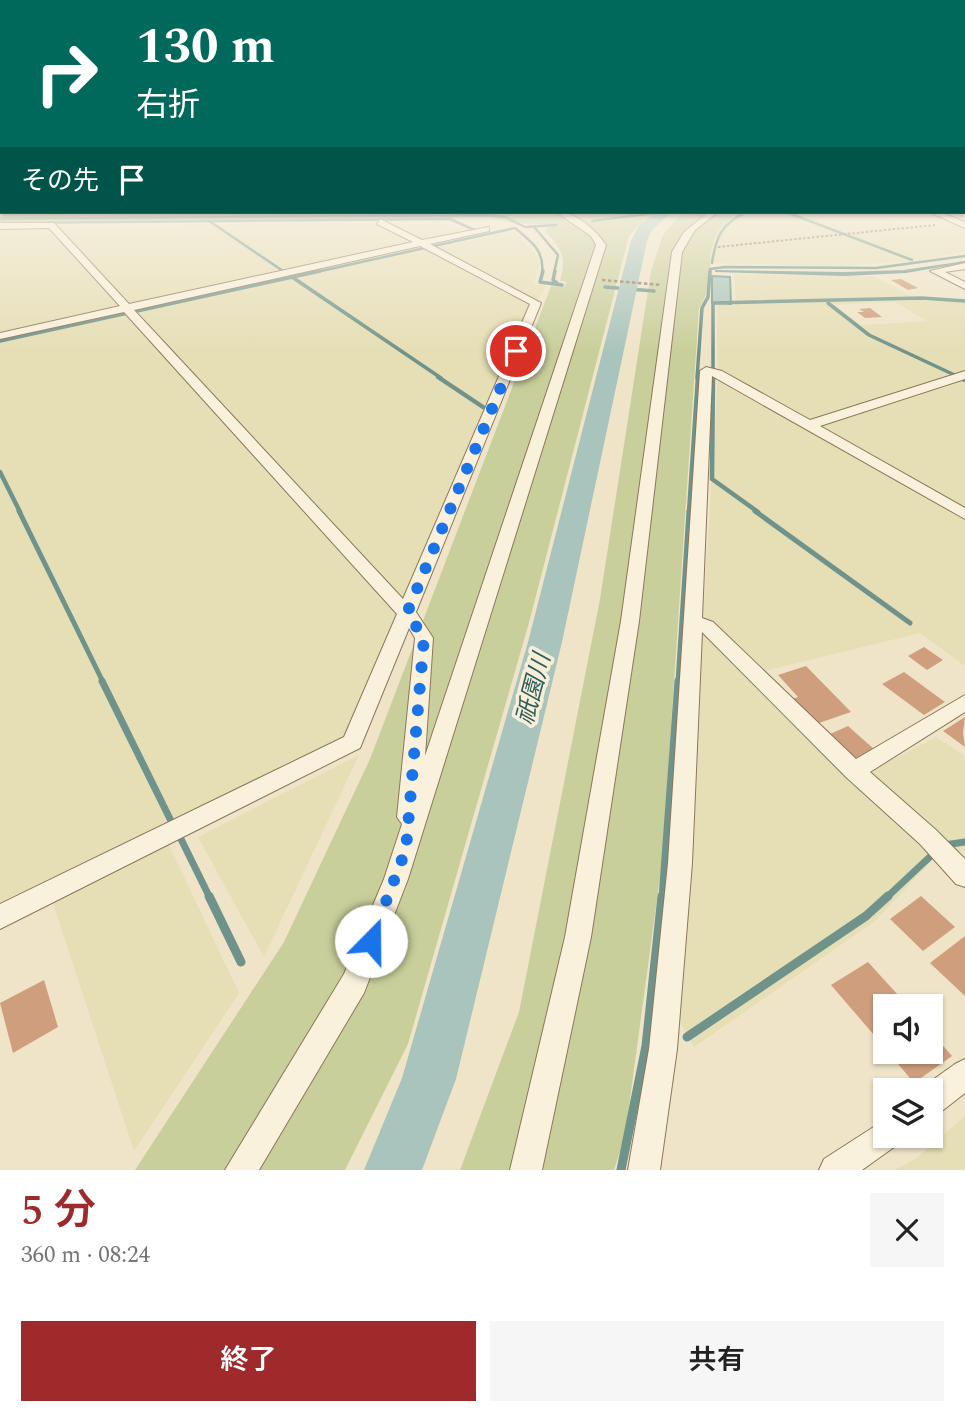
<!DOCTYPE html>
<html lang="ja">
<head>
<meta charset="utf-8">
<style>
	body { margin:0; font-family:Spectral,"Noto Sans JP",serif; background:#f6f6f6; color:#222; height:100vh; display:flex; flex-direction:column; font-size:26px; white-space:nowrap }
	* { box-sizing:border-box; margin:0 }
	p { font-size:23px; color:#767676 }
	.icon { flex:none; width:38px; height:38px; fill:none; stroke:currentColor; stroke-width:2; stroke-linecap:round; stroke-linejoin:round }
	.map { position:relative; height:1170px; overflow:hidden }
	.panel { display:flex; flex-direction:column; background:#fff; flex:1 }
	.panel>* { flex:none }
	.banner { position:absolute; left:0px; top:0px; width:966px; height:214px; box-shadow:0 2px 5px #0004; background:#00695c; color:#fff; overflow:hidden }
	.fabs { position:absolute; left:873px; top:994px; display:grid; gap:14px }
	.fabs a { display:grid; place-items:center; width:70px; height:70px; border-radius:0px; background:#fff; box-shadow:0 2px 5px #0004; font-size:35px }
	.pin { position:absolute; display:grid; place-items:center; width:60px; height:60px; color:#fff; margin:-30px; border:4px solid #fff; border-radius:50%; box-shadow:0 2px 7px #0007 }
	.me { position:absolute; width:77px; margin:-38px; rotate:22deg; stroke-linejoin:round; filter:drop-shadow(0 0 5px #0008) }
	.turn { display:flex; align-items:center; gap:24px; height:147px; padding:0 21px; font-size:32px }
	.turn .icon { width:91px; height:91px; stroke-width:2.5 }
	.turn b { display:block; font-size:49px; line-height:60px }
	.then { display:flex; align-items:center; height:66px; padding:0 21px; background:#0003; gap:14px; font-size:26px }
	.round { display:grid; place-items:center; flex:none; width:74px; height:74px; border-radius:0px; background:#f6f6f6 }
	.head { display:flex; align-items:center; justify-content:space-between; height:119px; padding:0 21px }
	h1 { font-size:42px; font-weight:600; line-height:52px; color:#9e2a2b }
	.button { display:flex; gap:14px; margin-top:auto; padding:14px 21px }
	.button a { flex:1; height:80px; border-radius:0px; background:#9e2a2b; color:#fff; font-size:28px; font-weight:600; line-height:80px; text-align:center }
	.button a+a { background:#f6f6f6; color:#222 }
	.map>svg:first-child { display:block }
</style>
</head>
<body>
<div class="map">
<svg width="965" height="1170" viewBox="0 0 965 1170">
	<rect width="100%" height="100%" fill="#f0e4c8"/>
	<g fill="#e6deb5" fill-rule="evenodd">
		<polygon points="741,212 870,212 910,227 956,225 965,229 965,251 921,260 840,266 709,263 713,237 730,217"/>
		<polygon points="391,221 440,221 467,232 422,242 383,223"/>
		<polygon points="328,222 378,223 533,304 348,734 0,906 0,227"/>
		<polygon points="514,231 537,256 539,264 534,284 546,286 538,300 436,248"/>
		<path d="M734,274L873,276L920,300L965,302V666L920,633L748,675L854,780L936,737L965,756V850L937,855L875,921L694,1047L678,1018L718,377L717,304L736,305ZM895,302L927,321L861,325L835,305Z"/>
		<polygon points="359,755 264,957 198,837"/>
		<polygon points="168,843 239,993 134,1151 53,903"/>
		<polygon points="965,1116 965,1170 895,1170 917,1158"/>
	</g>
	<g fill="#c9cf9b">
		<path d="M0,204L2,212H653L587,220L590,222L645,218L629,236L530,619L408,1044L345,1170H135L284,942L370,759L551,286L564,287L567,282L560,281C566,256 563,251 546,232L547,227L558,225L512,223L490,217L0,222Z"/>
		<path d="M682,212H741C692,238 723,274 699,308L662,862L625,1136L614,1170H460L519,1012L600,599L651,271L663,235Z"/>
	</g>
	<g fill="#a9c4bc" stroke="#6f938a" stroke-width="2">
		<polygon points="965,262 906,272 844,275 715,271 844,273 904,271"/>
		<polygon points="712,276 730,277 731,304 712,303"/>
	</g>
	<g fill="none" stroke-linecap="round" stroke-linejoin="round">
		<g stroke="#6f938a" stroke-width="2.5">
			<polyline points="786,212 912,260"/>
			<polyline points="0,219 488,215 505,217 525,227 556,225"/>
			<polyline points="209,221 283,271"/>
			<polyline points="592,221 663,212"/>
			<polyline points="0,223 450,219 479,232"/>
			<polyline points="535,228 558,255 554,273"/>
			<path d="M712,263C716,237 721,224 746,212"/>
			<path d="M312,273L515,228C530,241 545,250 542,273"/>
			<polyline points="710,273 710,269 725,267 876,268 965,256"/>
		</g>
		<g stroke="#6f938a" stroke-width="3.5">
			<polyline points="543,271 540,282 562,285"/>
			<polyline points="555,271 553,280 557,283"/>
			<polyline points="292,277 441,378"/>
			<polyline points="605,287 654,291"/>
			<polyline points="828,303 869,335 961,378"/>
			<polyline points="0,341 320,271"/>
			<polyline points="697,378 702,308 708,297 710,271"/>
			<polyline points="713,378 713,303 922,298 965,301"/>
		</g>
		<g stroke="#6f938a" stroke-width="4.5">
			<polyline points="438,377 483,407"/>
			<polyline points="713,377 712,479 758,512"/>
			<polyline points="958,377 965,380"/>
			<polyline points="0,472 20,512"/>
			<polyline points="689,512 698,377"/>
		</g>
		<g stroke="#6f938a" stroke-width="5">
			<polyline points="19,511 103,682"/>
			<polyline points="755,511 910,623"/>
			<polyline points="678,682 689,511"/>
		</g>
		<g stroke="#6f938a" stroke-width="7">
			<polyline points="102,681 173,825"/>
			<polyline points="178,833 210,898"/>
			<polyline points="944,845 965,842"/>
			<polyline points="662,898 678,681"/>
			<polyline points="886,898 934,853"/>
		</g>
		<g stroke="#6f938a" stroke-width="9">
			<polyline points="209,896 241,962"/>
			<polyline points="687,1037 866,916 888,896"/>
			<polyline points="621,1170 646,1046 662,896"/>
		</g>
		<polygon fill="#a9c4bc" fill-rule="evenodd" points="656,212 672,212 652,230 647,241 562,642 456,1079 422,1170 364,1170 402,1078 528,642 631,241 639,225"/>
	</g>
	<g fill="#cf9f7d">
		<polygon points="901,279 918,288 908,290 891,280"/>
		<polygon points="870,308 882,317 865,318 857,312 864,312 859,309"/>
		<polygon points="924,647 943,660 927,670 908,656"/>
		<polygon points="806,666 851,712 816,724 792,699 798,697 778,675"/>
		<polygon points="904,672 945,702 924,715 882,684"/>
		<polygon points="965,717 963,733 965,747 943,731"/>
		<polygon points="848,726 875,750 856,760 828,735"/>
		<polygon points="921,896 955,927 923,951 890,919"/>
		<polygon points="965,936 965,996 930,963"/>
		<polygon points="868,962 908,1006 886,1006 886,1049 831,985"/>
		<polygon points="44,980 58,1027 13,1053 0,1003"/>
		<polygon points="931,1032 952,1056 914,1083 888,1052 931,1052"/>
	</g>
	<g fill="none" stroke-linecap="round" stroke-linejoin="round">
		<defs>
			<g id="minor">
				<path d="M556,212C575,211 596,230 606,245L408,879L364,993L259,1170H225L344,974L384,879L402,824L397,817L415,638L409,628L360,748L0,929V904L344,737L397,614L124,312L0,339V333L120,306L49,228L0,229V223H54L129,304L413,242L377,224L380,219L422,240L489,227V231L430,244L541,303L416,612L433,638L425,756L596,245L591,236ZM420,246L530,304L403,599L134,310Z"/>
				<polygon points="709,212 718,212 695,230 682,252 639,621 591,937 542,1170 510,1170 565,937 621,621 672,252 684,232"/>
				<polygon points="929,212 940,212 965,222 965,228"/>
				<polygon points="965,263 965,269 945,272 965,282 965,289 930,271"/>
				<polygon points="706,367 722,371 810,420 965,371 965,379 820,426 965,508 965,519 712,376 702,618 713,622 856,759 965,695 965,712 870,772 936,830 965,859 965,887 956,884 920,844 846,777 702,632 692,863 677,1049 660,1170 628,1170 649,1049 668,863 700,371"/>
				<polygon points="965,1059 965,1093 942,1111 931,1115 931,1090 920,1089 955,1064"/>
				<polygon points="886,1119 886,1136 901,1136 897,1145 862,1170 819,1170 824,1159"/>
			</g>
		</defs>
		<use href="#minor" stroke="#8d765c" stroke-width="2"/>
		<polyline stroke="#8d765c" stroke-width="2" stroke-dasharray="2.5 2" stroke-linecap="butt" points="718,247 935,225"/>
		<polyline stroke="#8d765c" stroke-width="2.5" stroke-dasharray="3.5 2.5" stroke-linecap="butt" points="602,280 661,285"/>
		<use href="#minor" fill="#faf1dc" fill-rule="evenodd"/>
	</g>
	<linearGradient id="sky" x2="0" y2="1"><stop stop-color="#8fbad6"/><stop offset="0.53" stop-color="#f8f3e6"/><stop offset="1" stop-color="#f8f3e6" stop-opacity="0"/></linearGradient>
	<rect width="965" height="352" fill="url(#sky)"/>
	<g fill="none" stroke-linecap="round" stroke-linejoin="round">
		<polyline stroke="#1a73e8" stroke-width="12" stroke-dasharray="0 21.6" points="371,941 406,849 424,638 407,613 516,351"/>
	</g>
	<g text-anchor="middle" stroke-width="7" stroke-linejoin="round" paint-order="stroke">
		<g font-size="24" font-style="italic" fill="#2f5d5a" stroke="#f7eed8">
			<text transform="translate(533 689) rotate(-75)" y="8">祇園川</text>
		</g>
	</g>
</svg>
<div class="fabs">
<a><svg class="icon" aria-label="sound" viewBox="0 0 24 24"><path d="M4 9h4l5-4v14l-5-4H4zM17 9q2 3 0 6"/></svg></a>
<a><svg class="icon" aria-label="layers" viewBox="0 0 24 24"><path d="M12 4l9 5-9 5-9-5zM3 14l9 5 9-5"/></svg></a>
</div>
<div class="pin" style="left:516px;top:351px;background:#d93025"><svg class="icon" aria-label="arrive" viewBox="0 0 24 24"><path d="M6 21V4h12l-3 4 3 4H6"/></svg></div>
<svg class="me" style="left:371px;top:941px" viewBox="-20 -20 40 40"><circle r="19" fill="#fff"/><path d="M0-13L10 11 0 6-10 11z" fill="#1a73e8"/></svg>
<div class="banner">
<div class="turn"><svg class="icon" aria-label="right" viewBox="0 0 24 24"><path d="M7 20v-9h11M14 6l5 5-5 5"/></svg><div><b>130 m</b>右折</div></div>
<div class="then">その先<svg class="icon" aria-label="arrive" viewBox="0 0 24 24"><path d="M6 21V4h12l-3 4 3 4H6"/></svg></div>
</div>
</div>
<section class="panel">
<div class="head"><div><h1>5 分</h1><p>360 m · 08:24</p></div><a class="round"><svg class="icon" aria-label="close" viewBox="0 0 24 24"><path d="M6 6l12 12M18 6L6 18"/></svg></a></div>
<div class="button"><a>終了</a><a>共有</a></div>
</section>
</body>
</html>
